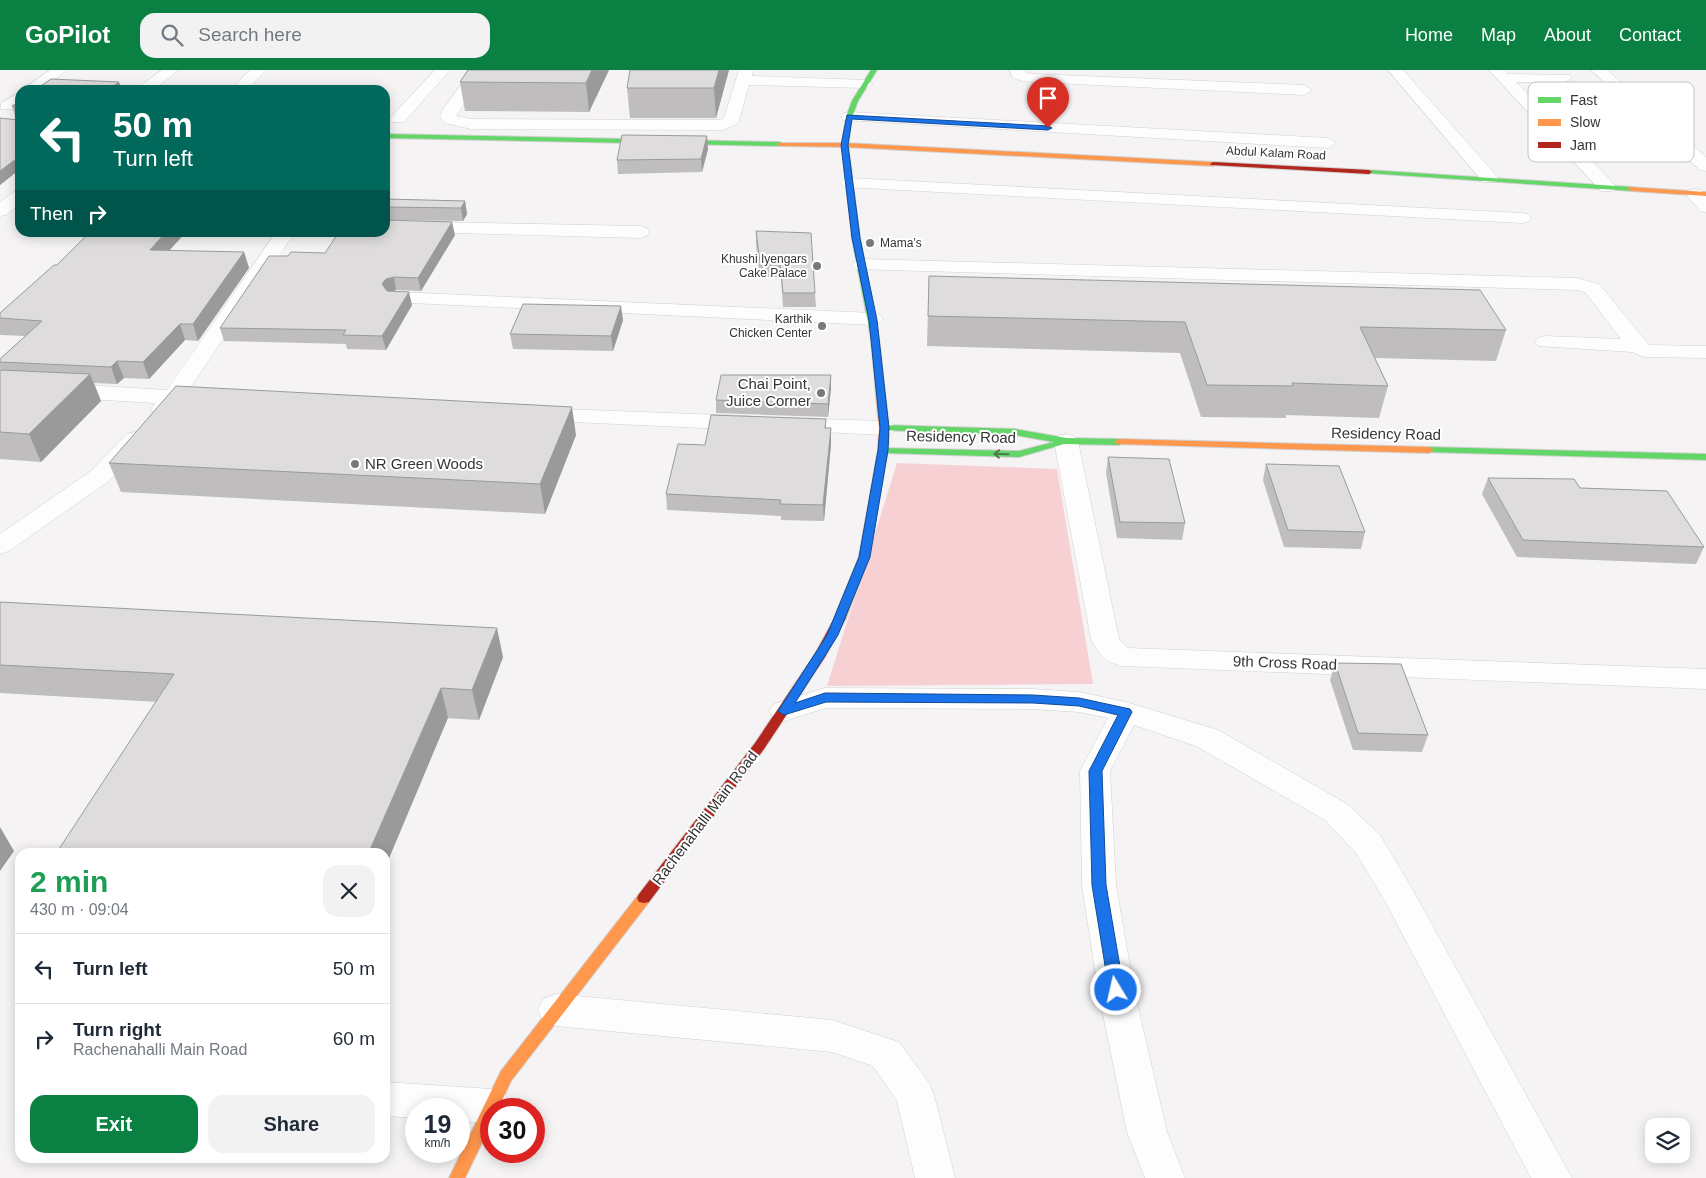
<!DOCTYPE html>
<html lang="en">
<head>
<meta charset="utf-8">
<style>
	body { margin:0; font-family:Helvetica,sans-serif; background:#f2f2f3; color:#1f2937; height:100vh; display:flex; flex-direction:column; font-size:19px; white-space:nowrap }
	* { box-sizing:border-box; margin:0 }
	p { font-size:16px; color:#747a83 }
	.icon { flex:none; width:28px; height:28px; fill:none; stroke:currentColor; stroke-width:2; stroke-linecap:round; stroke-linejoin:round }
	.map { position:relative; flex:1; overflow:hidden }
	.side { position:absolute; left:15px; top:778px; width:375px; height:315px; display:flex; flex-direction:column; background:#fff; border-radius:15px; box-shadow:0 2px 12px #0003 }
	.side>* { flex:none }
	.banner { position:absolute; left:15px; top:15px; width:375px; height:152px; border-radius:15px; box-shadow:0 2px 12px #0003; background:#00695c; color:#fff; overflow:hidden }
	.buttons { position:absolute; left:1645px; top:1048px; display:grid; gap:10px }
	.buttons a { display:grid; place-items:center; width:45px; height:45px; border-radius:10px; background:#fff; box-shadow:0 2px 12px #0003; font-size:25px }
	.speed { position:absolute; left:405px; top:1028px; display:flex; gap:10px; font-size:25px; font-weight:700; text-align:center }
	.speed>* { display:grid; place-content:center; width:65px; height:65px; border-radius:50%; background:#fff; box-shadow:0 2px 12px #0003; line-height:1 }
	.speed small { font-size:12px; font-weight:400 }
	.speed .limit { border:8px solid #d22; background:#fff; color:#111 }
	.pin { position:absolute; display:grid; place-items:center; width:42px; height:42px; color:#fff; margin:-51px -21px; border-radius:50% 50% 50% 0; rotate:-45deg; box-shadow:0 0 5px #0007 }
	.pin .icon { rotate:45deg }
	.me { position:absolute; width:55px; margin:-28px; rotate:351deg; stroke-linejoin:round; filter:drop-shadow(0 0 4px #0008) }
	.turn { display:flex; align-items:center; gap:18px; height:105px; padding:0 15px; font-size:22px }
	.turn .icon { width:65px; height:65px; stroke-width:2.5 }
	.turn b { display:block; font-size:35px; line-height:42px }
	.then { display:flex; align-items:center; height:48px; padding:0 15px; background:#0003; gap:10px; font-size:19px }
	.round { display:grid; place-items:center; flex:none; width:52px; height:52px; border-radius:15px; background:#f2f2f3 }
	.summary { display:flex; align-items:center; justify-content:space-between; height:85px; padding:0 15px }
	h1 { font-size:30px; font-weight:600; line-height:38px; color:#1e9e55 }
	.primary-button { display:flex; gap:10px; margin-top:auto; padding:10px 15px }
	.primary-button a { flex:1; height:58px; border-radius:15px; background:#0b8043; color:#fff; font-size:20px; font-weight:600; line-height:58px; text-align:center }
	.primary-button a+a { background:#f2f2f3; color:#1f2937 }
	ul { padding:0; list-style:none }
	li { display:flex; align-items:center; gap:15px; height:70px; padding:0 15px; border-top:1px solid #e0e1e3 }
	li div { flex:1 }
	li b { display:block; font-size:19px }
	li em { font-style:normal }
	header { display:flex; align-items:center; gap:30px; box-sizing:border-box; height:70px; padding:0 25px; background:#0b8043; color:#fff }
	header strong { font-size:24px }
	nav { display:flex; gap:28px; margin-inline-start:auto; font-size:18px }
	.search { width:350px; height:45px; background:#f2f2f3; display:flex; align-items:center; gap:12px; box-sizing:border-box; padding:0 18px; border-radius:15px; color:#747a83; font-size:19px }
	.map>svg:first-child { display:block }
</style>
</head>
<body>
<header>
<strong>GoPilot</strong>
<div class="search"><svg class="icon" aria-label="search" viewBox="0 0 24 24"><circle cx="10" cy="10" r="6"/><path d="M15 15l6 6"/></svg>Search here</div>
<nav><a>Home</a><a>Map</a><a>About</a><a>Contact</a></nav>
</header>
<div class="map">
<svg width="1706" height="1108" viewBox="0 0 1706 1108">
	<rect width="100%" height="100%" fill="#f5f3f3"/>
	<polygon fill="#f7d0d3" points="897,393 1057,399 1093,614 827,616"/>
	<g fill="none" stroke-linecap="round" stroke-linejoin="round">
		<defs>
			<g id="street">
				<polygon points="50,0 67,0 40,20 22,20"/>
				<polygon points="162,0 178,0 154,20 143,20 140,17 143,14"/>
				<polygon points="250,0 266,0 250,17 250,20 234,20 237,13"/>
				<polygon points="435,0 450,0 404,52 392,52 390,49 392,46"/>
				<polygon points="472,0 486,0 456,46 471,49 720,50 724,48 739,0 753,0 752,6 866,10 873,14 866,18 749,15 739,51 737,54 723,60 471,59 445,53 440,47 443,39"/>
				<polygon points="1010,0 1024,0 1026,3 1034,4 1304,15 1312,20 1304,25 1034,12 1022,11 1012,7"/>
				<polygon points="1388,0 1403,0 1495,104 1498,108 1495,112 1483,112"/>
				<polygon points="1489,0 1504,0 1508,4 1570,5 1572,8 1565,12 1516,12 1613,113 1616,117 1613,121 1601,121"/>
				<polygon points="1591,0 1607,0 1706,87 1706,101 1700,100"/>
				<polygon points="20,22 20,34 11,39 1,39 1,33"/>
				<polygon points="849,42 1328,68 1336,73 1328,78 843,50 841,47 843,44"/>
				<polygon points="850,108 1522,143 1528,144 1531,148 1528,152 1522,153 844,117 841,113 844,109"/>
				<polygon points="1695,119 1701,120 1706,126 1706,142 1700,141 1686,124 1689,120"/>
				<polygon points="20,121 20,134 6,145 0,146 0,132 14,122"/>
				<polygon points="385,151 640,156 647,158 649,162 647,166 640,168 385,161"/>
				<path d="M276,162H295L188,321L211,324L214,329L211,334L203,336L179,334C170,343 166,347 154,344L151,339L155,333L0,324V310L167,320Z"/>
				<polygon points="862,189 1577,208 1599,214 1649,275 1706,276 1706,288 1644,287 1632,282 1538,276 1535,272 1538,268 1545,266 1621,269 1585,222 1576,220 855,199 852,195 855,191"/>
				<polygon points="397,222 873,243 880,245 883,249 880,253 873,255 390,232 387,228 390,224"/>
				<polygon points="536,338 748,346 756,348 759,353 756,358 748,360 528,350 525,345 528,340"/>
				<polygon points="788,348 884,351 892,353 895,358 892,363 884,365 780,360 777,355 780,350"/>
				<polygon points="135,362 143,364 147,369 109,411 9,481 0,484 0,464 91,401 127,364"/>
				<path d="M1066,364L1074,366L1078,371L1119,569L1128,578L1706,599V619L1122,596C1105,592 1099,584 1091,569L1054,371L1058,366Z"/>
				<polygon points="825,618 1033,619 1079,622 1126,632 1218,660 1347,734 1380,765 1410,815 1572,1108 1531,1108 1386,833 1356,783 1325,750 1196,676 1134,655 1110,701 1116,815 1134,920 1167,1062 1185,1108 1145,1108 1127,1062 1098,920 1082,815 1080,701 1108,648 1079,642 1033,639 826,638 784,651 774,648 769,641 774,634"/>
				<polygon points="556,924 832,950 899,972 929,1013 934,1025 955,1108 915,1108 897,1031 873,996 832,982 556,956 543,951 538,940 543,929"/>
				<polygon points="385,1012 491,1019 505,1024 510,1036 509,1039 491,1039 491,1053 459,1051 459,1039 416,1039 416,1048 385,1046"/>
			</g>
			<g id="fast">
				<polygon points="871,0 877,0 858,31 852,47 848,75 860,168 879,269 875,272 871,269 852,168 842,75 846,47 852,31"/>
				<polygon points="385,64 780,72 783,74 780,76 385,68"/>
				<polygon points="1369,100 1632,117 1636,119 1632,121 1367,103 1367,101"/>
				<polygon points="884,355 1015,359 1066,368 1119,369 1124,372 1119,375 1064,374 1019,387 883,383 880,382 880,378 1019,381 1054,372 1015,365 881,360 879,358"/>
				<polygon points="1429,377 1706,384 1706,390 1426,382 1424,380"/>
			</g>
			<g id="slow">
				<polygon points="778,73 845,73 1213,92 1216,94 1213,96 845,77 780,76 777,74"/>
				<polygon points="1629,117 1706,122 1706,126 1632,121 1628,119"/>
				<polygon points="875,266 879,269 889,358 888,380 869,487 846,548 840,552 834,548 859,487 878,380 879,358 871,269"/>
				<polygon points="1119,369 1429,377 1434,380 1429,383 1116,374 1114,372"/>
				<polygon points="644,823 649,824 651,828 649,832 511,1011 498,1039 491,1039 491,1054 465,1108 449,1108 501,1001 639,824"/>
			</g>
			<g id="jam">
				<polygon points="1213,92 1369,100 1372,102 1369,104 1211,95 1210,94"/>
				<polygon points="840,544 846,548 825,587 764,679 649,832 644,833 639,832 637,828 639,824 755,673 815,584 836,545"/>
			</g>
		</defs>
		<use href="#street" stroke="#d2d0d0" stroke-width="1"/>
		<use href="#fast" stroke="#d2d0d0" stroke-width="2"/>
		<use href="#slow" stroke="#d2d0d0" stroke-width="2"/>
		<use href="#jam" stroke="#d2d0d0" stroke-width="2"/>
		<use href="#street" fill="#fefdfd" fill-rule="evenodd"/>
		<use href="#fast" fill="#63d668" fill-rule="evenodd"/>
		<use href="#slow" fill="#ff974d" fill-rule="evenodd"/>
		<use href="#jam" fill="#b3261e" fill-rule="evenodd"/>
	</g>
	<g fill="#bfbdbd">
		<polygon points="468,0 609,0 589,42 465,41 460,12"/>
		<polygon points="630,0 729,0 716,48 630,48 627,18"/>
		<polygon points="20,31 20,99 0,115 0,48 18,50 18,46 15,46 12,36"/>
		<polygon points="708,79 702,102 618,104 617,90"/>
		<polygon points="385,129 465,131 467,144 463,151 385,150"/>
		<polygon points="756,161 815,223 816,237 783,237 781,207 760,207 756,175"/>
		<polygon points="90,162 186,162 169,181 244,182 249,198 198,271 185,270 149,309 124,308 117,314 94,313 101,331 41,392 0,389 0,300 1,300 0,298 0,289 25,266 0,265 0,243 57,195"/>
		<polygon points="455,165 421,221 396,220 394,221 412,235 386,280 347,279 346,274 224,271 220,258 288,186 325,183"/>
		<polygon points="929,206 1506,260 1496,291 1375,288 1388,316 1379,348 1286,345 1286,348 1201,347 1180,283 927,276"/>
		<polygon points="623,250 613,281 513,279 510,264"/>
		<polygon points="831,305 831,318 828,347 716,343 716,330"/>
		<polygon points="826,349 826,358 831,358 831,374 824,451 781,450 781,446 667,440 666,424 705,375"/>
		<polygon points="576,365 545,444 121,422 109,393"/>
		<polygon points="1108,387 1185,453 1182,470 1117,468 1106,403"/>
		<polygon points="1266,394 1365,462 1361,479 1284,477 1263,410"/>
		<polygon points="1488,408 1580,418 1704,477 1696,494 1517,487 1482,424"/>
		<polygon points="0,532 503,587 479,650 0,623"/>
		<polygon points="1335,593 1428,665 1422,682 1353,680 1330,610"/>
	</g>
	<g fill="#9b9a9a">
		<polygon points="592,0 609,0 589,42 586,13"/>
		<polygon points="719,0 729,0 716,48 714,18"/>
		<polygon points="119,12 122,20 108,20"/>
		<polygon points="707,66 708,79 702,102 701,89"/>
		<polygon points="20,86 20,99 0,115 0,101"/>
		<polygon points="465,131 467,144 463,151 461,138"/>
		<polygon points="452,152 455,165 421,221 418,208"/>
		<polygon points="166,162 186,162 155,196 150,180"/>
		<polygon points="244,182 249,198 198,271 193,254"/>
		<polygon points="394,207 396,220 389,222 386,227 382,214 386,209"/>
		<polygon points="409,222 412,235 386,280 382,266"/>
		<polygon points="621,236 623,250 613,281 611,266"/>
		<polygon points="180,254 185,270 149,309 143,292"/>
		<polygon points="117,291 124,308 117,314 111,297"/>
		<polygon points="90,304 101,331 41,392 29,364"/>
		<polygon points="831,305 831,318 828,347 828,334"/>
		<polygon points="572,337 576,365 545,444 540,414"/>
		<polygon points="831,358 831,374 824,451 823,435"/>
		<polygon points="497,558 503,587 479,650 472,620"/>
		<polygon points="441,618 448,648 385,798 385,782 369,782"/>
		<polygon points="0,757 14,781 0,801"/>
	</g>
	<g fill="#dedcdc" stroke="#9b9a9a">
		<polygon points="468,0 592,0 586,13 460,12"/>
		<polygon points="630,0 719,0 714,18 627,18"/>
		<polygon points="51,9 119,12 108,20 35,20"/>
		<polygon points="20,31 20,86 0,101 0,48 18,50 18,37 12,36"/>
		<polygon points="622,65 707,66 701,89 617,90"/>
		<polygon points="385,129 465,131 461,138 385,137"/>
		<polygon points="385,150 452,152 418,208 394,207 386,209 382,214 387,221 409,222 382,266 343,265 346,260 220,258 269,186 288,186 291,182 325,183 339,162 385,162"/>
		<polygon points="756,161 811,163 815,223 783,223 780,193 760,192"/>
		<polygon points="90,162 166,162 150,180 244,182 193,254 180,254 143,292 117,291 111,297 0,292 0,289 42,251 0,248 0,243 54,195 57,195"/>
		<polygon points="929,206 1480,220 1506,260 1360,257 1388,316 1292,313 1293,316 1207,315 1185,252 928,246"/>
		<polygon points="523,234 621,236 611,266 510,264"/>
		<polygon points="0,300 90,304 29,364 0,362"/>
		<polygon points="721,305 831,305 828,334 716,330"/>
		<polygon points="176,316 572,337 540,414 109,393"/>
		<polygon points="711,345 826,349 825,358 831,358 823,435 780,434 781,430 666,424 678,374 705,375"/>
		<polygon points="1108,387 1169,389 1185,453 1120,452"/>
		<polygon points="1266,394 1339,396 1365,462 1288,460"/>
		<polygon points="1488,408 1574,409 1580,418 1667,421 1704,477 1523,470"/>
		<polygon points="0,532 497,558 472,620 441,618 369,782 57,782 174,604 0,595"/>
		<polygon points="1335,593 1401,594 1428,665 1358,663"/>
	</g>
	<defs><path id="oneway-shaft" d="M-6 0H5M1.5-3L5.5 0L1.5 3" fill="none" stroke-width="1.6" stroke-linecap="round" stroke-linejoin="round" transform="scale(1.25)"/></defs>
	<use stroke="#4a7d4c" href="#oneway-shaft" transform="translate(1001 384) rotate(-178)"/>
	<polygon fill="#1a73e8" stroke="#114b97" points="847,45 1048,56 1052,58 1048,60 852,49 848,75 860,168 877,250 889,358 888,380 870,487 838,565 795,633 825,623 1033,625 1079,628 1130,639 1132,642 1102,701 1106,815 1124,920 1122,925 1116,927 1111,925 1109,920 1092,815 1089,701 1118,645 1079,636 1033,633 826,632 784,645 778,641 827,565 859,487 878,380 880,358 869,250 852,168 841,75"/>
	<g fill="#797878" stroke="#fff" stroke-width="2">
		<circle cx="870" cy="173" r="5"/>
		<circle cx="817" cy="196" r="5"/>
		<circle cx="822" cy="256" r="5"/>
		<circle cx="821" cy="323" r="5"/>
		<circle cx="355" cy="394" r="5"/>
	</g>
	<g text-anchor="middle" stroke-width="4" stroke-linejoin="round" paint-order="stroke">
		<g font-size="12" fill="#363535" stroke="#fff">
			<text transform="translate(1276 83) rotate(3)" y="4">Abdul Kalam Road</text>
		</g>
		<g font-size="12" fill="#363535" stroke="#fff" text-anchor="end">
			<text x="880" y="177" text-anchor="start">Mama’s</text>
			<text x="807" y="193">Khushi Iyengars<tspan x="807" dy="14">Cake Palace</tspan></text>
			<text x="812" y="253">Karthik<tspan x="812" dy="14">Chicken Center</tspan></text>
		</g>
		<g font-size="15" fill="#363535" stroke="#fff" text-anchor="end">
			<text x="811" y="319">Chai Point,<tspan x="811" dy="17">Juice Corner</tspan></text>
			<text x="365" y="399" text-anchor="start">NR Green Woods</text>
		</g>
		<g font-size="15" fill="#363535" stroke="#fff">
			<text transform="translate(1386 364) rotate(1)" y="5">Residency Road</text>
			<text transform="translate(961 367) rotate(1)" y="5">Residency Road</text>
			<text transform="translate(1285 593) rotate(2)" y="5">9th Cross Road</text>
			<text transform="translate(705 748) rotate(-53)" y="5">Rachenahalli Main Road</text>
		</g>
	</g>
	<rect x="1528" y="12" width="166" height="80" rx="8" fill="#fff" stroke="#c3c2c2" stroke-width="1"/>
	<rect x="1538" y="27" width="23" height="6" fill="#63d668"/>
	<rect x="1538" y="49" width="23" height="7" fill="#ff974d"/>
	<rect x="1538" y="72" width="23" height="6" fill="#b3261e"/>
	<g font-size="14" fill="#363535">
		<text x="1570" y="35">Fast</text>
		<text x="1570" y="57">Slow</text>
		<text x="1570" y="80">Jam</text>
	</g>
</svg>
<div class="buttons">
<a><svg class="icon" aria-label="layers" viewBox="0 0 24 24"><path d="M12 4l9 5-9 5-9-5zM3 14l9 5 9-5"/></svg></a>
</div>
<div class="speed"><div>19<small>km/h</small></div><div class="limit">30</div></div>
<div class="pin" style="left:1048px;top:58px;background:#d93025"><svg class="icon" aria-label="arrive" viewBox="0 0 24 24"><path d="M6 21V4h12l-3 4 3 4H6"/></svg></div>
<svg class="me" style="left:1116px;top:920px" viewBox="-20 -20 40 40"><circle r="17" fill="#1a73e8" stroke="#fff" stroke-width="3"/><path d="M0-11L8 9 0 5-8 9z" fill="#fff"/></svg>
<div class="banner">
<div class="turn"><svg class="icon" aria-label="left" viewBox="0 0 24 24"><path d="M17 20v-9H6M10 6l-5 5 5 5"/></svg><div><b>50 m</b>Turn left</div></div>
<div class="then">Then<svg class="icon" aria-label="right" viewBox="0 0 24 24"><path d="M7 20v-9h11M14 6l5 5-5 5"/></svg></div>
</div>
<section class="side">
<div class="summary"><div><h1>2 min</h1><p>430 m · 09:04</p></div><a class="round"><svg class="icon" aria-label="close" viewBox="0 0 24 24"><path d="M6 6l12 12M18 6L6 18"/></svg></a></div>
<ul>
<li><svg class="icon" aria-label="left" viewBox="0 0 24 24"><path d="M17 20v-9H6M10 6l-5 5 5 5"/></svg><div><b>Turn left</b></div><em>50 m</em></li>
<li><svg class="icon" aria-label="right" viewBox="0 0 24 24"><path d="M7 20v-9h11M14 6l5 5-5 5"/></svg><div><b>Turn right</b><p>Rachenahalli Main Road</p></div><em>60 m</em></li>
</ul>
<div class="primary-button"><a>Exit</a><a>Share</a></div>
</section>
</div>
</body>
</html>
